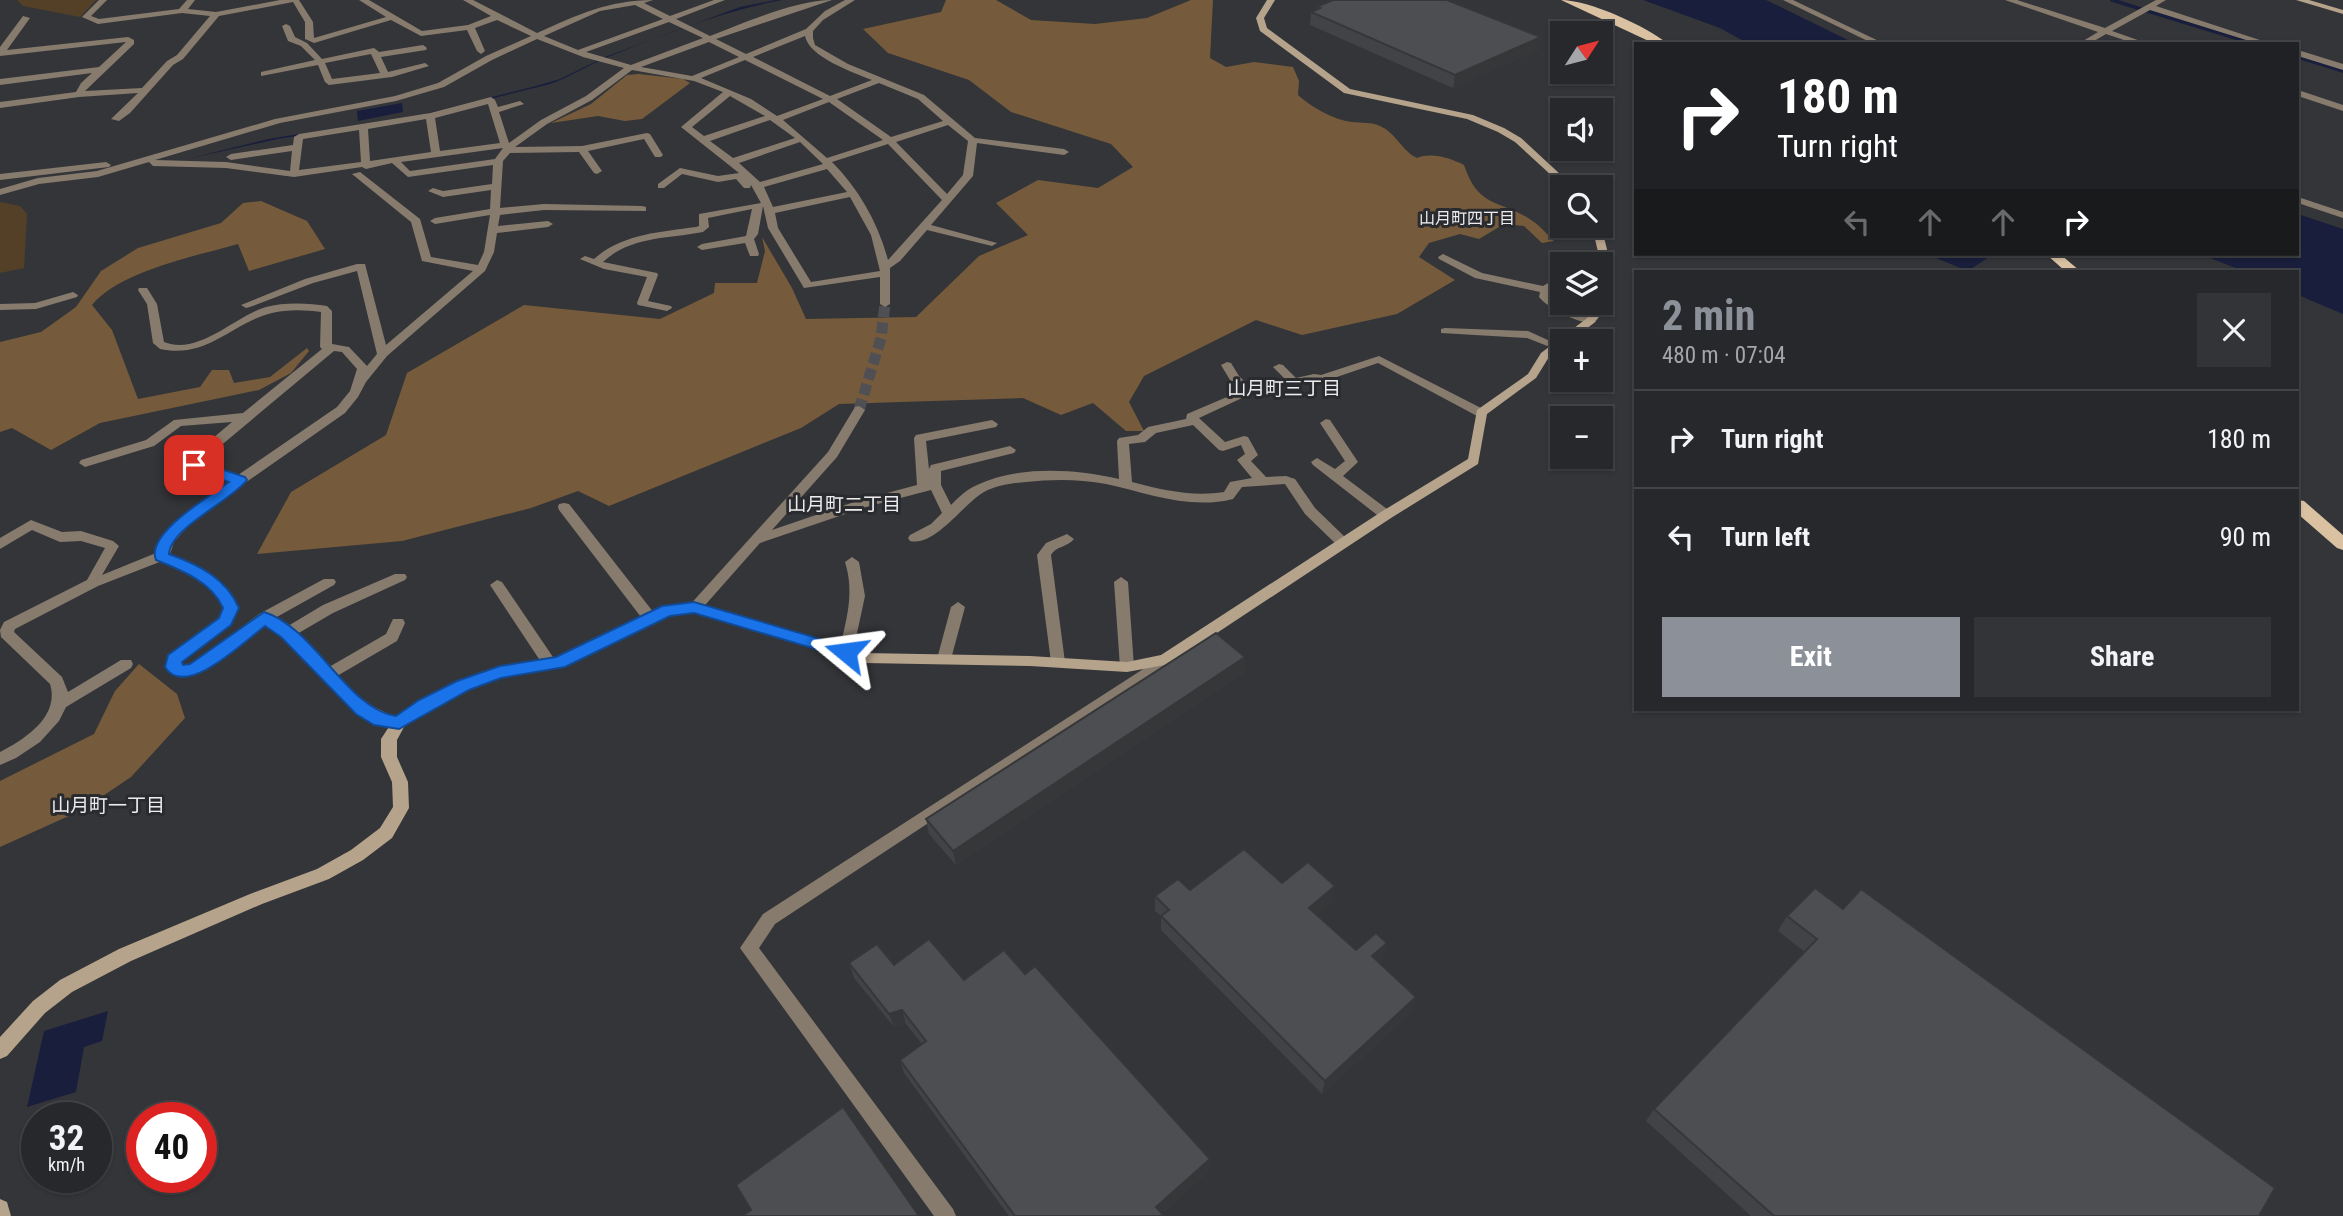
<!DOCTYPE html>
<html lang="en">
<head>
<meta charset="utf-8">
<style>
	body { margin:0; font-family:"Roboto Condensed","Noto Sans JP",sans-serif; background:#333437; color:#f1f3f6; height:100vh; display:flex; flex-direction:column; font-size:26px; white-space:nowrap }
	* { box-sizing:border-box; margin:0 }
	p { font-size:23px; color:#a4a6a9 }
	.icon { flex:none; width:38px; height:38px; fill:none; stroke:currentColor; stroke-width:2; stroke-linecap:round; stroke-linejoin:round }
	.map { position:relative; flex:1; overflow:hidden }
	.panel { position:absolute; left:1634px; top:270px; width:665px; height:441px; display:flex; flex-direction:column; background:#27282b; border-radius:0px; box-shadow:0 2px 5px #0004,0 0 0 2px #434447 }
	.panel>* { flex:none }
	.guide { position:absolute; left:1634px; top:42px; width:665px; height:214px; border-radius:0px; box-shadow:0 2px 5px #0004,0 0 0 2px #434447; background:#202124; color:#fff; overflow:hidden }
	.needle { width:46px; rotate:54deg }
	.fabs { position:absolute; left:1550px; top:21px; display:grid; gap:14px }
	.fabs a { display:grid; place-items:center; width:63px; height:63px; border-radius:0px; background:#27282b; box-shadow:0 2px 5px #0004,0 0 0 2px #434447; font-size:35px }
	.speed { position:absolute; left:21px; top:1102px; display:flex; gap:14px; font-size:35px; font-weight:700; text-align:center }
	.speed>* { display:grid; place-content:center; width:91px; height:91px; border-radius:50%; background:#27282b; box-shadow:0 2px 5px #0004,0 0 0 2px #434447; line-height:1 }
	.speed small { font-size:18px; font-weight:400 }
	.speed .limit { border:10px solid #d22; background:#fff; color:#111 }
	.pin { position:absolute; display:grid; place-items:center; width:60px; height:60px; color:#fff; margin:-30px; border-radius:14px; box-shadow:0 4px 10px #0006 }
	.me { position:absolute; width:77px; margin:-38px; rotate:286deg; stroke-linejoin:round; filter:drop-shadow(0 0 5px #0008) }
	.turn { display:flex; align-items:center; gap:24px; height:147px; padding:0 28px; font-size:32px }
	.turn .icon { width:91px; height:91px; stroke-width:2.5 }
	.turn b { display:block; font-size:49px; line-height:60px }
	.lanes { display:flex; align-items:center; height:66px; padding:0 28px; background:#0003; justify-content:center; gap:35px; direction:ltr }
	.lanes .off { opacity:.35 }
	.round { display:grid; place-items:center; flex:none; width:74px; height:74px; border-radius:0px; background:#333437 }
	.overview { display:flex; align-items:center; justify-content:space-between; height:119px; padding:0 28px }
	h1 { font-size:42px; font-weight:700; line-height:52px; color:#8c9099 }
	.cta { display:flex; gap:14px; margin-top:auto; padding:14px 28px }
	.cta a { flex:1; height:80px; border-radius:0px; background:#8c9099; color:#fff; font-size:28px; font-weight:700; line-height:80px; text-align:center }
	.cta a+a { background:#333437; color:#f1f3f6 }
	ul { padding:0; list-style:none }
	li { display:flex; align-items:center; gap:21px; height:98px; padding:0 28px; border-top:2px solid #434447 }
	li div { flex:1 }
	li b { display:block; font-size:26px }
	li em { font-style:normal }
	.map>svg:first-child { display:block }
</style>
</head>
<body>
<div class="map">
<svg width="2343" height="1216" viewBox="0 0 2343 1216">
	<rect width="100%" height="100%" fill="#343539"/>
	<g fill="#544027">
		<polygon points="17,0 96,0 80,17 23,6"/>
		<polygon points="0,202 20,206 27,214 24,268 0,273"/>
	</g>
	<g fill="#755b3b">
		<path d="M946,0H996L1031,20L1095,24L1147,18L1191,0H1213L1210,58L1226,67L1254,62L1293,67L1299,81L1298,95C1311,107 1334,120 1352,122C1361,123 1372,122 1380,126C1396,133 1402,151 1417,158C1432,152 1450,158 1464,165C1479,211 1503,199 1534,222C1541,227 1548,235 1554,241L1542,243L1524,226L1504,224L1479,239L1460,234L1429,243L1419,257L1455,280L1397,314L1302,335L1256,320L1144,376L1129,402L1144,431H1126L1093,403L1061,415L1023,398L839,404L801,428L609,506L578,491L531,508L402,541L257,554L291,492L386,435L407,373L524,305L660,319L714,293L715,283H757L765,251L762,237L792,288L806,319L916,317L979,256L1028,235L996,203L1038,180L1098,188L1133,167L1111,144L1011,112L969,80L888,53L863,29L941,12Z"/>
		<polygon points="639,74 683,79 690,83 642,119 625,121 598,116 551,123 591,104 627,75"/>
		<path d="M261,201L307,221L325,249L249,271L238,244C196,256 120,271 92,305L112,330L138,399L200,387L212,370H229L234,383L270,377L307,348L309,351L291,373L259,390L100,423L51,450L12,428L0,432V342L41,332L76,307L101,271L138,248L221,223L243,203Z"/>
		<polygon points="139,664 177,694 185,718 131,777 82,810 0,847 0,781 94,734 115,691"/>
	</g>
	<g fill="#191e3c">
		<path d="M776,0H782C722,11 665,34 608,57C588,65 570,77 550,84L422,116L278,139L187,159L268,139L424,114L536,86L560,79L605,57L740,7Z"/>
		<polygon points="1643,0 1766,0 1856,44 1749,44 1720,28"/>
		<polygon points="402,103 403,112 358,121 357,111"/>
		<polygon points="2298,214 2343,229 2343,314 2298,295 2298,271 2243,271 2200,254 2298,254"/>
		<polygon points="1926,254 1988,254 1992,255 1968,271"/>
		<polygon points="108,1011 102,1041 84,1047 76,1092 27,1107 44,1031"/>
	</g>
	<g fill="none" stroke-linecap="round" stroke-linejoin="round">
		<g stroke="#191e3c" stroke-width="3.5">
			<polyline points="2112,0 2255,44"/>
			<polyline points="2298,57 2343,71"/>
		</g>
		<polyline stroke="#505054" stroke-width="11" stroke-dasharray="11 5" stroke-linecap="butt" points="859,410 881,338 885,304"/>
		<g fill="#877b6d" fill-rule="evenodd">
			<path d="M99,0H107L91,16L99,19L179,9L187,0H195L188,9L216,12L280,0H299L313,22L314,38L386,17L359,0H369L422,31L468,25L491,16L463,0H473L537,33C577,15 609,0 653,0L644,3L670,16L714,0H725L676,19L710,36C744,23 796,0 832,0L716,39L746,54L806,29L825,11L845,0H855L823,20L813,31V38L815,45L848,64L924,95L975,138L1064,149L1069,152L1064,155L977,143L973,176L931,225L997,243L992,246L927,230L900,261L890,268V304L885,307L880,304V277L804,288L768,228L763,206L758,234L754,239L759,254L758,256H750L745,243L702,250L697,247L702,244L746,236L752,209L708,218L709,227L703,232C667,239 631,236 603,262L657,273L658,275L648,301L671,306L672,308L667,311L638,305L637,303L647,277L604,269L580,259L585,256L594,259C622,234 660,232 696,227L699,226V214L761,203L751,185L750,188H744L736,179L718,182L682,174L664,188H658V184L680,168L718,176L739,173L681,127L723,92L694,81L632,70L592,100L547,124L515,147L582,146L647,133L650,134L663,155L661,157H655L644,139L588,151L602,171L597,174L594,173L579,152L510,153L503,161L500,208L544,204L642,206L646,207V211L544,210L500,215L498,226L548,221L553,224L548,227L497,233L494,252L485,271L387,356L366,382L358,397L345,413L215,504L190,524L174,542L170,554C199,566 222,579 238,608L231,625L181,661L182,666L192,665L259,614L324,579H334L336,582L334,585L275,618L288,626L323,605L395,574H405L407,577L405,580L333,613L297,634L329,667L386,634L393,619H403L405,623L397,641L337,676C358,700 374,709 404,719L407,723L404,727C367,739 317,671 294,648C285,639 276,632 265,625C245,640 186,698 166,667C169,641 214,634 224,608C211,584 187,572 162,561L98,586L15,629L14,632L62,677L68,692L121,660H131L133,664L131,668L66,707L59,721L40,742L16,758L0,765V752C26,739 60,716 50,684L1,637L0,630L4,622L87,580L105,548L81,541L60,542L32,530L0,549V538L31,520L62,532L81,531L113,541L119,546L102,575L156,553C170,521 202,501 229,481L190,468L187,460L232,422L181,426L154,446L85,467L79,463L81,460L146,440L174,420L243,413L322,349L320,347L321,312C307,310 287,309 272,313C231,323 208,359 160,349L153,343L147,304L138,290L139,288H147L157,304L164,342C199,356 235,316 266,307C284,302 309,303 327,306L332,311V344L349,347L367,366L377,354L357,271L313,283L250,307L246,308L241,305L305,279L357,264H365L386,345L473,271L422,261L411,222L352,174L360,172L420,219L431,257L478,265L484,252L490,215L435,224L430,221L435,218L490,209L491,190L443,197L428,191L433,188L443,191L492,184L493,165L408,177L392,163L366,169L362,167L294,177L226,168L153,166L149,162L98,177L39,184L0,195V189L38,178L97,171L275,119L395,96L438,83L486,56L531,36L497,20L475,28L485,51L481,54L477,51L467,30L421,36L391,20L314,43L305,39V22L293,2L219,16L183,59L173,65L130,113L119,121L111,119L138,93L79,97L0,108V102L76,92L81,83L92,73L0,85V79L99,67L126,42L0,56V47L23,16L30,18L7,50L128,37L134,40V44L85,91L142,88L167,61L177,55L210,16L182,13L98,24L82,17ZM635,5L663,19L578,50L544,36L600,11ZM669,22L703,38L631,65L586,52ZM805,36C809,57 852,72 872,80L830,96L753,57ZM537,39L583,57L624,68L586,96L541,120L509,143L499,112L524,104L520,101L498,107L495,100L491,97L430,113L299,134L294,137L293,145L231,154L226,157L231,160L292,151L290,171L226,162L155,160L280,123L396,101L444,87L492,60ZM709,42L739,57L692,76L641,67ZM745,60L823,99L777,116L751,99L701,78ZM879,83L918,99L943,121L891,137L837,99ZM730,96L765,116L704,136L692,127ZM829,102L883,140L827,158L783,120ZM488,104L500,143L440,151L435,118ZM426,119L431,152L370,161L368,129ZM770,120L795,138L733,158L710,141ZM948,125L968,141L963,175L947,194L896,142ZM359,130L361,162L299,170L303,139ZM800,142L823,164L760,182L739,163ZM888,144L942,200L888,260C878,223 859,189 832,162ZM503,148L495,159L410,171L401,162ZM827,169L847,192L773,207L764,187ZM850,197L871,235L880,271L811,282L778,228L775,213ZM334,351L342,352L357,369L350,391L337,407L238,475L200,463Z"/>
			<polygon points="1783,0 1793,0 1885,44 1874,44"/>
			<polygon points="2005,0 2017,0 2105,28 2156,0 2166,0 2156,6 2272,44 2259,44 2150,10 2112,31 2149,44 2136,44 2106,34 2089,44 2078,44 2098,32"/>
			<path d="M286,24L290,26L295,37L307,43L322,59L374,48L379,52L423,45L427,48L426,50L381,57L388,72L425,63L429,66L392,77L329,85L325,82L318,65L261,76V72L315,60L301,46L288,41L282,26ZM371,54L380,73L332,79L325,63Z"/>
			<polygon points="2298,50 2343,64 2343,70 2298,56"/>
			<polygon points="2298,90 2343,105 2343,111 2298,96"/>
			<polygon points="106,162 111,165 109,167 0,180 0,174"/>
			<polygon points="2298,197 2343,212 2343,218 2298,203"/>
			<path d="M1443,254L1482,273L1543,286L1548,283L1552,284L1553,286L1550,297L1552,300L1596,321L1594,323C1581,325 1546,307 1539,297L1540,292L1475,278L1439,259L1438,257Z"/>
			<polygon points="73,292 78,295 77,297 36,309 0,310 0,304 35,303"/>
			<polygon points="1445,328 1528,331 1561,346 1555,349 1527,338 1441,333 1441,329"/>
			<polygon points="1379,356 1485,410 1487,413 1485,416 1477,416 1378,363 1325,381 1314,381 1294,386 1290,384 1273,367 1279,364 1283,365 1296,378 1314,374 1321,375"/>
			<path d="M1227,362L1231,363L1239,376L1255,392L1199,418L1225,442L1244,436L1248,437L1258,455L1251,461L1266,477L1286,476L1295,479L1315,508L1348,540L1350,543L1348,546H1338L1305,514L1285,484L1242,487L1233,499C1189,510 1148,493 1106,484C1080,479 1052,479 1026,482C1012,483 996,485 984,492C964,503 935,547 910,541L908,538L910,535L931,524L942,513L931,490L866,507L760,543L699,612L694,613L687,608L828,452L855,407L859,406L865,410L837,457L772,530L857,501L917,485L914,438L916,435L992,420L998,424L996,427L926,441L929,469L931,465L1010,446L1016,450L1014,453L941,471V485L951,505C959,497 967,489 977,485C1019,465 1076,469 1119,479L1117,441L1119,438L1138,435L1148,427L1186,419L1187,414L1241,391L1230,380L1221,365ZM1193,425L1219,450L1223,451L1241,445L1245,454L1237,460L1252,478L1230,482L1224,492C1192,497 1163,490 1132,482L1129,444L1145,442L1156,433Z"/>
			<polygon points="1326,419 1330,420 1358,462 1343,476 1391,512 1393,515 1391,518 1381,518 1313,465 1311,462 1317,458 1335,469 1345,461 1320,423"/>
			<polygon points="564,503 569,504 654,613 656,617 654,621 644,621 559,510 558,507 559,504"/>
			<path d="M1067,534L1074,539C1068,547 1056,546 1051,555L1065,662L1063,666H1053L1051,662L1037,555L1046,543Z"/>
			<path d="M852,557L859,562L865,596L853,652L851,656H841L839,652C846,621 855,594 845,562Z"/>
			<polygon points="1121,577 1128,582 1134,667 1132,671 1122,671 1120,667 1114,582"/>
			<polygon points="497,580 502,582 555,660 557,664 555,668 545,668 492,588 490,585"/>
			<polygon points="958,602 965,607 951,659 949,663 939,663 937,659 951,607"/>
			<polygon points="1165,655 1170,656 1172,660 1170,664 775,924 759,948 953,1209 956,1216 934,1216 740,948 763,914"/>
		</g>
		<g fill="#b5a38b" fill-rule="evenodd">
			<polygon points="1267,0 1275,0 1264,18 1267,28 1350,89 1473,115 1504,128 1521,138 1574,187 1564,187 1515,142 1498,132 1467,119 1344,93 1260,31 1256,18"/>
			<polygon points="2296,0 2309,0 2343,10 2343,14"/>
			<polygon points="1601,225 1614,278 1613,300 1594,323 1570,341 1563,341 1563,347 1549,357 1536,378 1487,414 1478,464 1391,518 1170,664 1127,672 1030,666 865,663 694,613 669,615 564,666 501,677 468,689 430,708 404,727 397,740 397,757 408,782 409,808 392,838 363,860 329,879 262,904 131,961 72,992 45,1013 7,1056 0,1059 0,1037 33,1001 60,980 119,949 250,894 317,869 351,850 380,828 393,807 392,782 381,757 381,739 394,719 420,700 458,681 495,668 556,657 662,606 694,603 865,653 1030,656 1127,662 1161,655 1381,512 1468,459 1477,410 1528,374 1541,353 1586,319 1601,303 1604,278 1592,226"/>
			<polygon points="0,1199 7,1202 11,1216 0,1216"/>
		</g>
		<g fill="#d9c1a2" fill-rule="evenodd">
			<path d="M1561,0C1589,0 1646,26 1668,44H1655Z"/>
			<polygon points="2046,254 2060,254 2080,271 2065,271"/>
			<polygon points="2298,500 2304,501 2343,535 2343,550 2337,548 2298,514"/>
		</g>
	</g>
	<g fill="#424347">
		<polygon points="1316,7 1541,37 1538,50 1453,88 1310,25 1311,12 1316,10"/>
		<polygon points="1245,657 1244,673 956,865 929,834 926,819"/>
		<polygon points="1282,883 1333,901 1317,914 1356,950 1383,957 1378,962 1413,1010 1322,1094 1161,930 1161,916 1155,911 1155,896 1190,890"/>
		<polygon points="1787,916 2259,1216 1751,1216 1646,1121 1654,1109 1805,952 1778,931"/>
		<polygon points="849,963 894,965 964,980 1025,974 1210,1159 1209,1171 1162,1214 1164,1216 1009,1216 904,1073 900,1060 922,1044 906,1024 894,1027 854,978"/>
	</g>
	<g fill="#363739">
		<polygon points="1541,37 1538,50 1453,88 1455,75"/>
		<polygon points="1245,657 1244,673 956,865 953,851"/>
		<polygon points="1335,886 1333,901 1307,922 1309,908"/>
		<polygon points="1387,943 1383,957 1369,970 1372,956"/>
		<polygon points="1416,997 1413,1010 1322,1094 1325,1081"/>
		<polygon points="902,1010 906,1024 894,1027 889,1014"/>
		<polygon points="1210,1159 1209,1171 1160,1216 1156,1207"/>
	</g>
	<g fill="#4d4e52" stroke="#363739" stroke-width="2">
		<polygon points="1333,0 1447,0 1541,37 1455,75 1311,12 1320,8 1316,7"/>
		<polygon points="1216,633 1245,657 953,851 926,819"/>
		<polygon points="1244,849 1282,883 1308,862 1335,886 1309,908 1356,950 1376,933 1387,943 1372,956 1416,997 1325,1081 1161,916 1169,910 1155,896 1178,879 1190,890"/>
		<polygon points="1815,888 1843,909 1861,889 2275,1188 2259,1216 1774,1216 1654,1109 1817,939 1787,916"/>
		<polygon points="929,939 964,980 1004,950 1025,974 1035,966 1210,1159 1156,1207 1164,1216 1015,1216 900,1060 926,1041 902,1010 889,1014 849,963 877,944 894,965"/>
		<polygon points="843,1107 919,1216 742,1216 751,1210 736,1185"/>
	</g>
	<path fill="#1a73e8" stroke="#114b97" stroke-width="2" d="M194,460L245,477L247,480C231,501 170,528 169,554C199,565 226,578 239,608L231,625L182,662L183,665L190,664L264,612C314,627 348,710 396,716L419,700L457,681L500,666L556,657L662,606L694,602L851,648L854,652L846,658L694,613L670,616L565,667L501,678L469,690L399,729L374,725L356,714L281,637L265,626C245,641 185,700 165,667L168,655L219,618L223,608C212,582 181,570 156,560C145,534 210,496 229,482L189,468L187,465Z"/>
	<g text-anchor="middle" stroke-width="6" stroke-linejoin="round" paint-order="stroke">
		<g font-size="16" fill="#ececef" stroke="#2a2b2e">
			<text x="1467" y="224">山月町四丁目</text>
		</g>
		<g font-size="19" fill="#ececef" stroke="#2a2b2e">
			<text x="1284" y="395">山月町三丁目</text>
			<text x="844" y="511">山月町二丁目</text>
			<text x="108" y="812">山月町一丁目</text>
		</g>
	</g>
</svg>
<div class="fabs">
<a><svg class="needle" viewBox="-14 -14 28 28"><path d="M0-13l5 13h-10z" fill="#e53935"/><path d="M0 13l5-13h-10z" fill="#a4a6a9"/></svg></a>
<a><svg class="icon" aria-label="sound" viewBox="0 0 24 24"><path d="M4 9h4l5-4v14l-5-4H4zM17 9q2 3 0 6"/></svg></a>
<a><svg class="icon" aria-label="search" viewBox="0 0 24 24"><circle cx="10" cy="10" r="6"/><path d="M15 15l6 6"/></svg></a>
<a><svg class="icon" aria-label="layers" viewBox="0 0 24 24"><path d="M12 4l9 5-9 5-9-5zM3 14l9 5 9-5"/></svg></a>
<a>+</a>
<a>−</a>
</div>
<div class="speed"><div>32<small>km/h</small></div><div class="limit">40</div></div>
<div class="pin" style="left:194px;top:465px;background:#d93025"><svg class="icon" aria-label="arrive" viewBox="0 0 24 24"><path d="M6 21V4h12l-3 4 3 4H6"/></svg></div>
<svg class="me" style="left:846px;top:652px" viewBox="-20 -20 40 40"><path d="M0-17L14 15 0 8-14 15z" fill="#1a73e8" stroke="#fff" stroke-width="4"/></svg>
<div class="guide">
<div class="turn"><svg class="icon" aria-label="right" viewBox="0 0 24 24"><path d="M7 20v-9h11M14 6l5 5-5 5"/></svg><div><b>180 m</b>Turn right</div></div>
<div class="lanes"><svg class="icon off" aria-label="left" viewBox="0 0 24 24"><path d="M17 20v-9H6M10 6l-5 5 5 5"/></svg><svg class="icon off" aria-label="ahead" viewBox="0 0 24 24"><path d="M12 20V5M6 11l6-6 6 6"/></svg><svg class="icon off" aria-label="ahead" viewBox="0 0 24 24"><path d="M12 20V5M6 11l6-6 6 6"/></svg><svg class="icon" aria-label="right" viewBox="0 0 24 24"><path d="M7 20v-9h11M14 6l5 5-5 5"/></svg></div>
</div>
<section class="panel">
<div class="overview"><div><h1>2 min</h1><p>480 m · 07:04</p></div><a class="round"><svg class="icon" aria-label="close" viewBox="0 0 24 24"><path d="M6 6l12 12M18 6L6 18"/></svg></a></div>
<ul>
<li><svg class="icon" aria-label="right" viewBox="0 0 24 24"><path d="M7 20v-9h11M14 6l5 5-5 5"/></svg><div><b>Turn right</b></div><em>180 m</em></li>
<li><svg class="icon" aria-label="left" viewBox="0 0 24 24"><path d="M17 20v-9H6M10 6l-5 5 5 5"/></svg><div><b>Turn left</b></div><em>90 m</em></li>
</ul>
<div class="cta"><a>Exit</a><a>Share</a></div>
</section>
</div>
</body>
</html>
